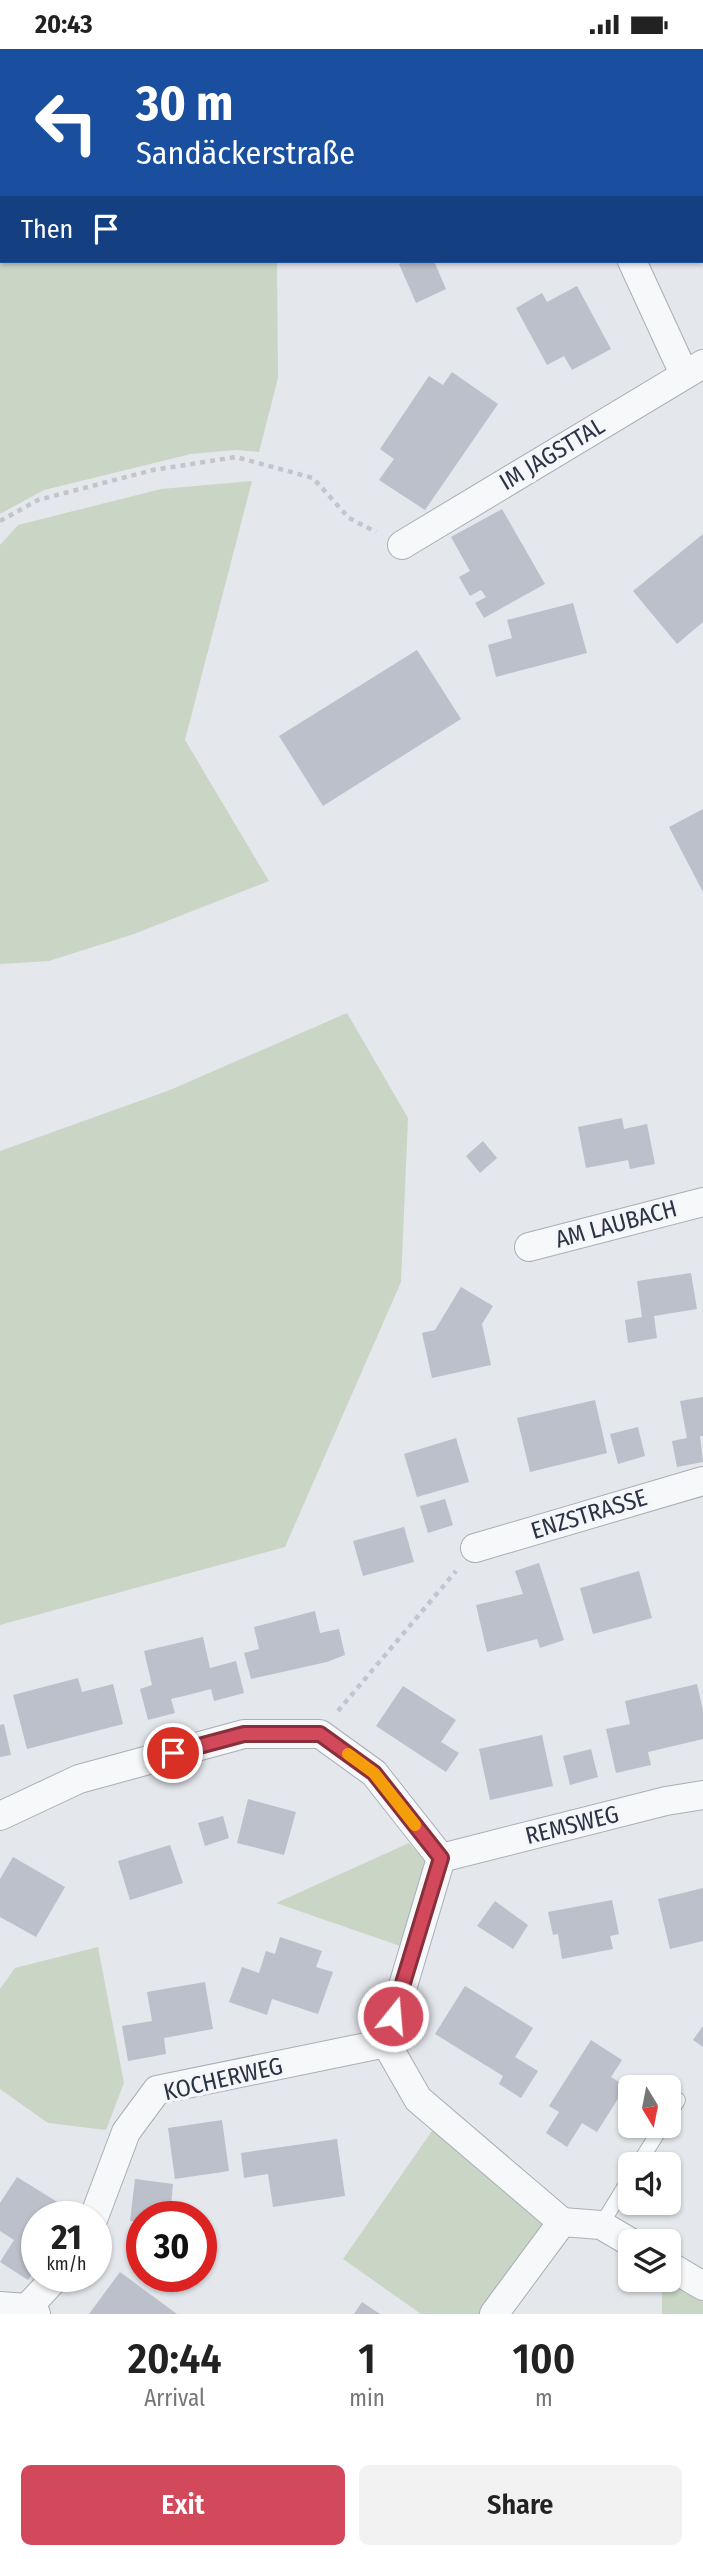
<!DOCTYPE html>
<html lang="en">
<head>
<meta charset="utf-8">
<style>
	body { margin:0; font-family:"Fira Sans Condensed",sans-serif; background:#f2f2f2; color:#222; height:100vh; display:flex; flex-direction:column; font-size:26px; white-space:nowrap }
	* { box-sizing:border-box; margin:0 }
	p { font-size:23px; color:#767676 }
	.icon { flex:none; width:38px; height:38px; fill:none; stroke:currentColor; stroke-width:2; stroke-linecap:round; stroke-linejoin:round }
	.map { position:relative; height:2265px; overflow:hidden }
	.side { display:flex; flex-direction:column; background:#fff; flex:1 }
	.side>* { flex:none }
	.hud { position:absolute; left:0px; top:0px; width:704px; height:214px; box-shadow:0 2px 5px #0004; background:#1a4fa0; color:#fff; overflow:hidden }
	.needle { width:46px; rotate:170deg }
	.tools { position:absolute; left:618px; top:2026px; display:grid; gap:14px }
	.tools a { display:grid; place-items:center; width:63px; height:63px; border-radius:10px; background:#fff; box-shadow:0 2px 5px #0004; font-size:35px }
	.speed { position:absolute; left:21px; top:2152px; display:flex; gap:14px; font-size:35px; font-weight:700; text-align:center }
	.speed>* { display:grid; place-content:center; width:91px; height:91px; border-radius:50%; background:#fff; box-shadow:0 2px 5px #0004; line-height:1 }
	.speed small { font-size:18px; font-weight:400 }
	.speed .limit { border:10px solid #d22; background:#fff; color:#111 }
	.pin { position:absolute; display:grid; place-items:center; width:60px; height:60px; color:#fff; margin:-30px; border:4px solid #fff; border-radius:50%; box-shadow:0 2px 7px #0007 }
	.me { position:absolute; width:77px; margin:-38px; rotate:17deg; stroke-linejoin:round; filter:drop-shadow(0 0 5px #0008) }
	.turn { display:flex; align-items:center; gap:24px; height:147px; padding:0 21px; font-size:32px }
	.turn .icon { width:91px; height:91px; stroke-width:2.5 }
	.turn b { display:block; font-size:49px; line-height:60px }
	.then { display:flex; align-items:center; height:66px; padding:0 21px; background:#0003; gap:14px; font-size:26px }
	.eta { display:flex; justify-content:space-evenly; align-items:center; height:119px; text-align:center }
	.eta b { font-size:42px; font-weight:600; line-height:49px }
	.action { display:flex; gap:14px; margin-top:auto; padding:14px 21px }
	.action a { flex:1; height:80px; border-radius:10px; background:#d1495b; color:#fff; font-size:28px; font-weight:600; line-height:80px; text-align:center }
	.action a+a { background:#f2f2f2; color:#222 }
	.status { display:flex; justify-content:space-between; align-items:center; height:49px; padding:0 35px; background:#fff; direction:ltr }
	.status svg { height:19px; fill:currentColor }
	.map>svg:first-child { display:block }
</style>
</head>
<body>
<div class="status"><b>20:43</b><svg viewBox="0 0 49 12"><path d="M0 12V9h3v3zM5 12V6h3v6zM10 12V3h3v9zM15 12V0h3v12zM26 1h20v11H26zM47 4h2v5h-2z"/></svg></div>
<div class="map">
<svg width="703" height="2265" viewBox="0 0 703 2265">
	<rect width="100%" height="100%" fill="#e4e7ec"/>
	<g fill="#c9d6c5">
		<polygon points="0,0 283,0 2,2 2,212 277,212 278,329 259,403 236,401 191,405 44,441 0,465"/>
		<polygon points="252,432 185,691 269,832 134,885 49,912 0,915 0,496 18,476 161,440"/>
		<polygon points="347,964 408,1069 401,1233 285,1498 0,1576 0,1102 170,1041"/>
		<polygon points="409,1794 426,1813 403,1898 276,1854"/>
		<polygon points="98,1898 124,2034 106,2081 48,2074 0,2040 0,1940 15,1919"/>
		<polygon points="434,2079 552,2173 484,2265 421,2265 343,2210"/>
		<polygon points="662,2231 703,2253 703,2265 662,2265"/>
	</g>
	<g fill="#bbc0ca">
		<polygon points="406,212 434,212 446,240 416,254 399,215"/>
		<polygon points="577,237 611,300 572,321 564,307 547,316 516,259 542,244 547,253"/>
		<polygon points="452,323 498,355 425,461 379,431 394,410 380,400 429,327 443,336"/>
		<polygon points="502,460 545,535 484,569 475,554 486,548 481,541 470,547 459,528 470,522 451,488"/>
		<polygon points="703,485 703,573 677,595 633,542"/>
		<polygon points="573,554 587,604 496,628 488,596 512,589 507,571"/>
		<polygon points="417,601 461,670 323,757 279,687"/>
		<polygon points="703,760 703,843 669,778"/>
		<polygon points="622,1069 624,1080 647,1075 655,1115 630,1120 628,1111 586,1119 578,1078"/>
		<polygon points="483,1092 497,1109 480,1124 466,1107"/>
		<polygon points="691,1224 697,1260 654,1267 657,1289 628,1294 625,1271 642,1268 637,1232"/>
		<polygon points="461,1238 493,1257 482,1275 491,1316 432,1329 422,1284 435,1281"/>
		<polygon points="703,1348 703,1387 700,1387 703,1413 677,1418 672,1392 687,1389 680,1352"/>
		<polygon points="595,1351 607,1404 530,1423 517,1369"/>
		<polygon points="638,1378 645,1407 618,1415 610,1385"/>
		<polygon points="456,1389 469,1433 417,1448 404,1405"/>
		<polygon points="445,1450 453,1476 428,1484 420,1457"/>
		<polygon points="404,1478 414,1513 363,1527 353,1492"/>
		<polygon points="539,1514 564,1591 540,1599 537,1590 487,1603 476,1556 523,1545 515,1522"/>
		<polygon points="639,1522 652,1569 593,1585 580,1539"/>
		<polygon points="315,1562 320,1584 339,1580 345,1606 327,1613 251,1630 244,1604 259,1600 254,1578"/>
		<polygon points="203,1588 210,1619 236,1612 244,1644 214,1652 211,1640 188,1646 171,1650 175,1664 148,1671 140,1640 152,1636 144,1602"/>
		<polygon points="78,1629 82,1643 113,1635 123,1675 27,1700 13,1646"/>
		<polygon points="697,1635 703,1661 703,1690 648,1703 651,1716 616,1724 606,1680 630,1675 625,1652"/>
		<polygon points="403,1637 456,1671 441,1693 459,1704 446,1723 376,1677"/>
		<polygon points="4,1675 11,1706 0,1708 0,1676"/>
		<polygon points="542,1686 553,1737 490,1751 479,1700"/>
		<polygon points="591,1700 598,1728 570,1736 563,1707"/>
		<polygon points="248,1750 296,1763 284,1806 237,1794"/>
		<polygon points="223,1767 229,1789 205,1797 198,1774"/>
		<polygon points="170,1796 183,1834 130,1851 118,1812"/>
		<polygon points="13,1808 65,1838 36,1888 0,1868 0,1830"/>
		<polygon points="703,1839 703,1892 670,1900 658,1850"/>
		<polygon points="612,1851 619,1885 610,1887 613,1900 562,1910 558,1885 553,1886 548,1863"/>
		<polygon points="495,1852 528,1876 513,1900 477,1877"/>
		<polygon points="280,1888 322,1902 316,1918 333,1923 318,1965 272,1950 267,1966 229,1953 242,1918 259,1924 266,1902 275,1905"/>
		<polygon points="205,1933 213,1980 164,1989 166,2005 128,2012 122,1977 152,1972 147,1943"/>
		<polygon points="465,1937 533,1979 515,2008 538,2022 521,2049 499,2035 503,2027 435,1985"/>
		<polygon points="703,1977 703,1998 693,1991"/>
		<polygon points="591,1991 622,2011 611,2028 626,2037 597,2083 582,2074 567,2098 546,2084 559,2063 549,2057"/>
		<polygon points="222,2071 229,2122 175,2130 168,2079"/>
		<polygon points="337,2090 345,2147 273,2158 268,2125 244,2129 241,2104"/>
		<polygon points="17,2128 72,2162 68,2168 37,2168 37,2217 28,2231 0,2213 14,2191 0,2182 0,2154"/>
		<polygon points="135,2130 173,2135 170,2168 142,2168 142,2173 130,2172"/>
		<polygon points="120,2223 177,2265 89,2265"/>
		<polygon points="362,2253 380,2265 354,2265"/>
	</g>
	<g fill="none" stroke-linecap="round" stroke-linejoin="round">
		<defs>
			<g id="service">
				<polyline points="668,2067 678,2051"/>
				<polyline points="638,2116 662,2077"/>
				<polyline points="601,2176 630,2129"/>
			</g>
			<g id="minor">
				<polyline points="632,212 684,325"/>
				<polyline points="402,496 703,315"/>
				<polyline points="529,1198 703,1153"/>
				<polyline points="475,1499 703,1432"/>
				<polyline points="0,1767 79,1730 244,1685 320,1685 374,1724 441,1809"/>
				<polyline points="441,1809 386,1994 418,2050 562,2173"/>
				<polyline points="441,1809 666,1752 703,1746"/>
				<polyline points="94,2168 126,2083 157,2041 386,1994"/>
				<polyline points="668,2216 703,2237"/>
				<polyline points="0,2257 27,2259 36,2265"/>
				<polyline points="27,2259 56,2228"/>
				<polyline points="494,2265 562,2173 601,2176 630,2193"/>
			</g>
		</defs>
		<use href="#service" stroke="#a9aeb7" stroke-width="16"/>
		<use href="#minor" stroke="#a9aeb7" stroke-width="30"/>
		<g stroke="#c2c5cb" stroke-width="4.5" stroke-dasharray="5 5" stroke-linecap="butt">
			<polyline points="0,472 38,451 153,421 236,408 313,429 349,469 376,483"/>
			<polyline points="338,1662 456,1522"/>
		</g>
		<use href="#service" stroke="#f7f8fa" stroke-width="14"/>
		<use href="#minor" stroke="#f7f8fa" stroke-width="28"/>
	</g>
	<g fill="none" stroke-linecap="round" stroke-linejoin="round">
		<defs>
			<polyline id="route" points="173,1704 244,1685 320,1685 374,1724 441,1809 393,1967"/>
		</defs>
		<use href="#route" stroke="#882f3b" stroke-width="18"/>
		<use href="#route" stroke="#d1495b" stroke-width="12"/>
		<polyline stroke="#f59e0b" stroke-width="12" points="348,1705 374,1724 415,1776"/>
	</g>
	<g text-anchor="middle" stroke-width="7" stroke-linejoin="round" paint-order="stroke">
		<g font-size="24" fill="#2b3445" stroke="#f4f6f9">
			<text transform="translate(552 405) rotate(-31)" y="8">IM JAGSTTAL</text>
			<text transform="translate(616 1175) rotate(-15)" y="8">AM LAUBACH</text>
			<text transform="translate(589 1465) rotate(-17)" y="8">ENZSTRASSE</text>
			<text transform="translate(572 1776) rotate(-14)" y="8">REMSWEG</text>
			<text transform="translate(223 2030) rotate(-13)" y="8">KOCHERWEG</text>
		</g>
	</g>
</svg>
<div class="tools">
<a><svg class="needle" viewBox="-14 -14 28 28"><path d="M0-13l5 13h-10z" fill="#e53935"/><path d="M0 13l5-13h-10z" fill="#767676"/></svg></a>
<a><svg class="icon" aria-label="sound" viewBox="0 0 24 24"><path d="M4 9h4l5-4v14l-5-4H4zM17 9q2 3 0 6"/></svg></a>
<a><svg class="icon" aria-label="layers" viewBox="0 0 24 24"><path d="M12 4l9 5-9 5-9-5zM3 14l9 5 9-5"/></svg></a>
</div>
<div class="speed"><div>21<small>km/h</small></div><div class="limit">30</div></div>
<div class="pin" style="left:173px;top:1704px;background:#d93025"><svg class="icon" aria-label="arrive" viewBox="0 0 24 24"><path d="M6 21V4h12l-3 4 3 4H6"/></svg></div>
<svg class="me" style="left:393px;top:1967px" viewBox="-20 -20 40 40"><circle r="17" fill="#d1495b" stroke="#fff" stroke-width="3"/><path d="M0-11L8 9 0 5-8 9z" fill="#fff"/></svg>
<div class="hud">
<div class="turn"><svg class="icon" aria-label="left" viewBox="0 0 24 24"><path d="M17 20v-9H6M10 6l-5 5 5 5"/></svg><div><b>30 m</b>Sandäckerstraße</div></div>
<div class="then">Then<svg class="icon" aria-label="arrive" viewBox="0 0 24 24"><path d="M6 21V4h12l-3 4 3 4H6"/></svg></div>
</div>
</div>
<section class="side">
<div class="eta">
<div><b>20:44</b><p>Arrival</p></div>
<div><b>1</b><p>min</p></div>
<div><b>100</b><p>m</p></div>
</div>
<div class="action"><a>Exit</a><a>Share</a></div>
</section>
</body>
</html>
